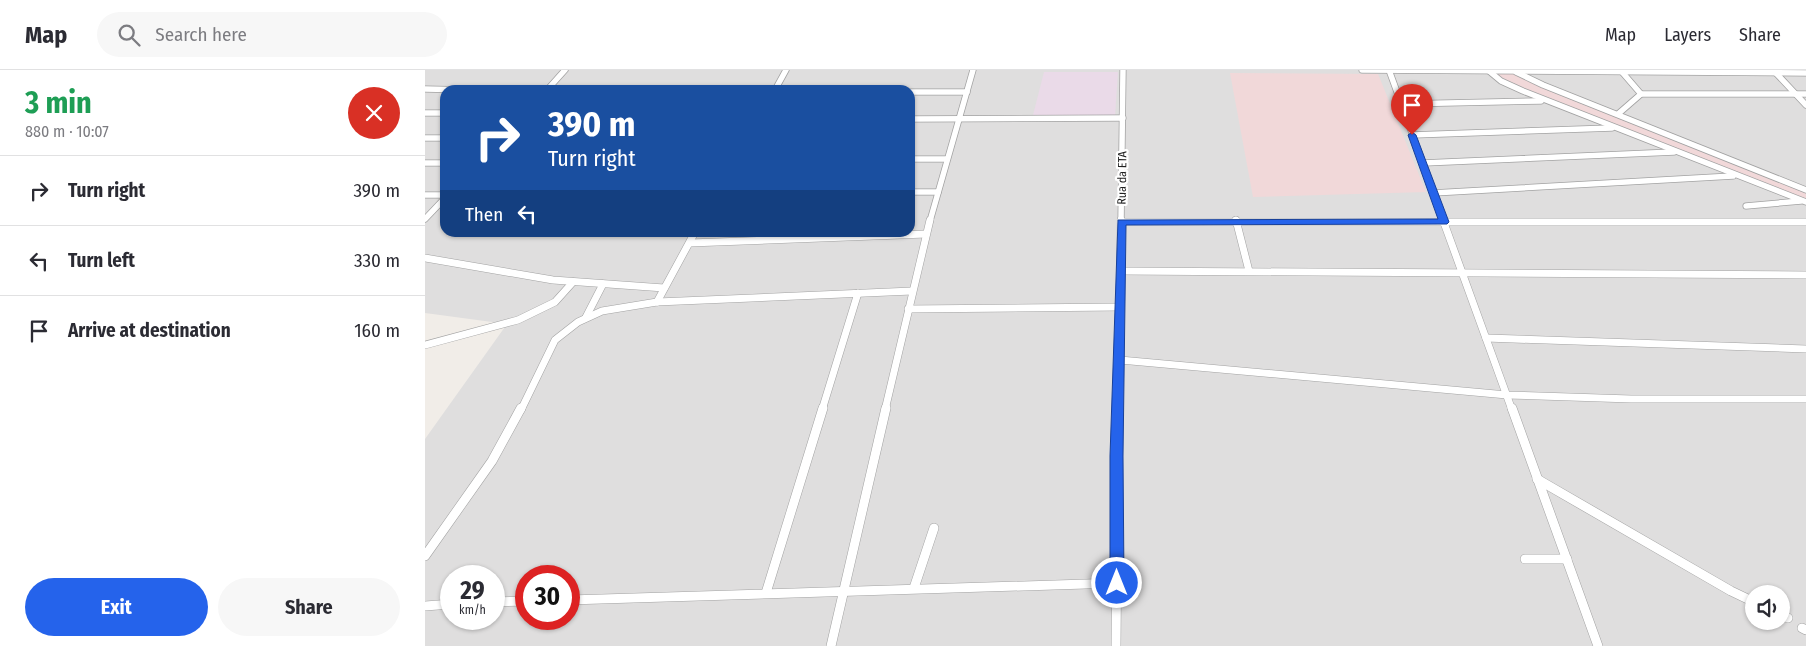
<!DOCTYPE html>
<html lang="en">
<head>
<meta charset="utf-8">
<style>
	body { margin:0; font-family:"Fira Sans Condensed",sans-serif; background:#f7f7f7; color:#2b2b33; height:100vh; display:flex; flex-direction:column; font-size:19px; white-space:nowrap }
	* { box-sizing:border-box; margin:0 }
	p { font-size:16px; color:#7c7c81 }
	.icon { flex:none; width:28px; height:28px; fill:none; stroke:currentColor; stroke-width:2; stroke-linecap:round; stroke-linejoin:round }
	.map { position:relative; flex:1; overflow:hidden }
	.details { display:flex; flex-direction:column; background:#fff; width:425px }
	.details>* { flex:none }
	.top-card { position:absolute; left:15px; top:15px; width:475px; height:152px; border-radius:15px; box-shadow:0 1px 4px #0004; background:#1a4fa0; color:#fff; overflow:hidden }
	.controls { position:absolute; left:1320px; top:515px; display:grid; gap:10px }
	.controls a { display:grid; place-items:center; width:45px; height:45px; border-radius:50%; background:#fff; box-shadow:0 1px 4px #0004; font-size:25px }
	.speed { position:absolute; left:15px; top:495px; display:flex; gap:10px; font-size:25px; font-weight:700; text-align:center }
	.speed>* { display:grid; place-content:center; width:65px; height:65px; border-radius:50%; background:#fff; box-shadow:0 1px 4px #0004; line-height:1 }
	.speed small { font-size:12px; font-weight:400 }
	.speed .limit { border:8px solid #d22; background:#fff; color:#111 }
	.pin { position:absolute; display:grid; place-items:center; width:42px; height:42px; color:#fff; margin:-51px -21px; border-radius:50% 50% 50% 0; rotate:-45deg; box-shadow:0 0 5px #0007 }
	.pin .icon { rotate:45deg }
	.me { position:absolute; width:55px; margin:-28px; rotate:0deg; stroke-linejoin:round; filter:drop-shadow(0 0 4px #0008) }
	.turn { display:flex; align-items:center; gap:18px; height:105px; padding:0 25px; font-size:22px }
	.turn .icon { width:65px; height:65px; stroke-width:2.5 }
	.turn b { display:block; font-size:35px; line-height:42px }
	.then { display:flex; align-items:center; height:48px; padding:0 25px; background:#0003; gap:10px; font-size:19px }
	.round { display:grid; place-items:center; flex:none; width:52px; height:52px; border-radius:26px; background:#f7f7f7 }
	.summary { display:flex; align-items:center; justify-content:space-between; height:85px; padding:0 25px }
	h1 { font-size:30px; font-weight:700; line-height:38px; color:#1e9e55 }
	.cta { display:flex; gap:10px; margin-top:auto; padding:10px 25px }
	.cta a { flex:1; height:58px; border-radius:30px; background:#2563eb; color:#fff; font-size:20px; font-weight:700; line-height:58px; text-align:center }
	.cta a+a { background:#f7f7f7; color:#2b2b33 }
	ul { padding:0; list-style:none }
	li { display:flex; align-items:center; gap:15px; height:70px; padding:0 25px; border-top:1px solid #e1e1e2 }
	li div { flex:1 }
	li b { display:block; font-size:19px }
	li em { font-style:normal }
	header { display:flex; align-items:center; gap:30px; box-sizing:border-box; height:70px; padding:0 25px; background:#fff; border-bottom:1px solid #e1e1e2 }
	header strong { font-size:24px }
	nav { display:flex; gap:28px; margin-inline-start:auto; font-size:18px }
	.search { width:350px; height:45px; background:#f7f7f7; display:flex; align-items:center; gap:12px; box-sizing:border-box; padding:0 18px; border-radius:28px; color:#7c7c81; font-size:19px }
	main { display:flex; flex:1; min-height:0 }
	.map>svg:first-child { display:block }
</style>
</head>
<body>
<header>
<strong>Map</strong>
<div class="search"><svg class="icon" aria-label="search" viewBox="0 0 24 24"><circle cx="10" cy="10" r="6"/><path d="M15 15l6 6"/></svg>Search here</div>
<nav><a>Map</a><a>Layers</a><a>Share</a></nav>
</header>
<main>
<section class="details">
<div class="summary"><div><h1>3 min</h1><p>880 m · 10:07</p></div><a class="round" style="background:#d93025;color:#fff"><svg class="icon" aria-label="close" viewBox="0 0 24 24"><path d="M6 6l12 12M18 6L6 18"/></svg></a></div>
<ul>
<li><svg class="icon" aria-label="right" viewBox="0 0 24 24"><path d="M7 20v-9h11M14 6l5 5-5 5"/></svg><div><b>Turn right</b></div><em>390 m</em></li>
<li><svg class="icon" aria-label="left" viewBox="0 0 24 24"><path d="M17 20v-9H6M10 6l-5 5 5 5"/></svg><div><b>Turn left</b></div><em>330 m</em></li>
<li><svg class="icon" aria-label="arrive" viewBox="0 0 24 24"><path d="M6 21V4h12l-3 4 3 4H6"/></svg><div><b>Arrive at destination</b></div><em>160 m</em></li>
</ul>
<div class="cta"><a>Exit</a><a>Share</a></div>
</section>
<div class="map">
<svg width="1381" height="576" viewBox="0 0 1381 576">
	<rect width="100%" height="100%" fill="#f1ede8"/>
	<path fill="#dfdede" fill-rule="evenodd" d="M0,0H1381V576H0V369L82,254L0,243ZM20,20H485V162H20ZM26,506H69V549H26ZM101,506H144V549H101ZM1329,524H1356V551H1329Z"/>
	<g fill="#f1d8d9">
		<polygon points="1064,1 1088,1 1381,120 1381,132 1098,21"/>
		<polygon points="805,3 953,4 1001,122 828,127"/>
	</g>
	<polygon fill="#eadae8" points="619,2 693,2 690,46 608,45"/>
	<g fill="none" stroke-linecap="round" stroke-linejoin="round">
		<defs>
			<g id="minor-far2">
				<polyline points="937,0 1381,3"/>
				<polyline points="964,0 1019,151"/>
				<polyline points="1064,1 1076,11 1098,21 1381,132"/>
				<polyline points="1091,2 1118,15 1381,120"/>
				<polyline points="1197,2 1216,24"/>
				<polyline points="1350,2 1381,35"/>
				<polyline points="0,19 45,20"/>
				<polyline points="122,20 140,0"/>
				<polyline points="350,20 361,0"/>
				<polyline points="485,22 542,22"/>
				<polyline points="976,34 1116,31"/>
				<polyline points="0,43 20,43"/>
				<polyline points="1193,44 1216,24 1381,24"/>
				<polyline points="485,49 698,48"/>
				<polyline points="987,65 1187,58"/>
				<polyline points="0,68 20,68"/>
				<polyline points="485,89 522,89"/>
				<polyline points="0,93 20,93"/>
				<polyline points="998,93 1249,82"/>
				<polyline points="485,122 513,122"/>
				<polyline points="1008,123 1308,106"/>
				<polyline points="0,125 20,125"/>
				<polyline points="1321,136 1376,131"/>
				<polyline points="0,149 20,128"/>
				<polyline points="505,151 548,0"/>
				<polyline points="696,151 698,0"/>
			</g>
			<g id="minor-far1">
				<polyline points="811,150 824,201"/>
				<polyline points="1018,150 1087,340"/>
				<polyline points="696,152 1381,152"/>
				<polyline points="265,173 501,164"/>
				<polyline points="0,188 128,210 239,218"/>
				<polyline points="696,201 1381,205"/>
				<polyline points="232,232 270,162"/>
				<polyline points="483,239 695,237"/>
				<polyline points="161,247 178,214"/>
				<polyline points="1061,268 1381,279"/>
				<polyline points="0,275 93,250 130,232 148,212"/>
				<polyline points="695,290 1082,325 1206,329 1381,329"/>
				<polyline points="96,340 130,270 153,252 177,241 232,232 487,221"/>
				<polyline points="397,340 433,223"/>
				<polyline points="460,340 505,150"/>
				<polyline points="693,340 696,150"/>
			</g>
			<g id="minor">
				<polyline points="1087,338 1173,576"/>
				<polyline points="1112,409 1306,521 1329,532"/>
				<polyline points="0,486 67,391 96,338"/>
				<polyline points="1100,489 1142,489"/>
				<polyline points="489,518 509,458"/>
				<polyline points="341,523 398,338"/>
				<polyline points="144,530 692,513"/>
				<polyline points="69,532 101,531"/>
				<polyline points="0,536 26,534"/>
				<polyline points="1356,545 1363,548"/>
				<polyline points="1377,558 1381,560"/>
				<polyline points="406,576 461,338"/>
				<polyline points="691,576 693,338"/>
			</g>
		</defs>
		<use href="#minor-far2" stroke="#a2a2a2" stroke-width="7"/>
		<use href="#minor-far1" stroke="#a2a2a2" stroke-width="8"/>
		<use href="#minor" stroke="#a2a2a2" stroke-width="10"/>
		<use href="#minor-far2" stroke="#fff" stroke-width="5.5"/>
		<use href="#minor-far1" stroke="#fff" stroke-width="7"/>
		<use href="#minor" stroke="#fff" stroke-width="9"/>
	</g>
	<polygon fill="#2563eb" stroke="#184099" points="987,62 991,65 1024,152 1022,154 701,155 698,386 699,513 697,518 692,520 687,518 685,513 685,386 693,150 1013,149 983,65"/>
	<g text-anchor="middle" stroke-width="4.5" stroke-linejoin="round" paint-order="stroke">
		<g font-size="12" fill="#212121" stroke="#fff">
			<text transform="translate(697 108) rotate(-89)" y="4">Rua da ETA</text>
		</g>
	</g>
</svg>
<div class="controls">
<a><svg class="icon" aria-label="sound" viewBox="0 0 24 24"><path d="M4 9h4l5-4v14l-5-4H4zM17 9q2 3 0 6"/></svg></a>
</div>
<div class="speed"><div>29<small>km/h</small></div><div class="limit">30</div></div>
<div class="pin" style="left:987px;top:65px;background:#d93025"><svg class="icon" aria-label="arrive" viewBox="0 0 24 24"><path d="M6 21V4h12l-3 4 3 4H6"/></svg></div>
<svg class="me" style="left:692px;top:513px" viewBox="-20 -20 40 40"><circle r="17" fill="#2563eb" stroke="#fff" stroke-width="3"/><path d="M0-11L8 9 0 5-8 9z" fill="#fff"/></svg>
<div class="top-card">
<div class="turn"><svg class="icon" aria-label="right" viewBox="0 0 24 24"><path d="M7 20v-9h11M14 6l5 5-5 5"/></svg><div><b>390 m</b>Turn right</div></div>
<div class="then">Then<svg class="icon" aria-label="left" viewBox="0 0 24 24"><path d="M17 20v-9H6M10 6l-5 5 5 5"/></svg></div>
</div>
</div>
</main>
</body>
</html>
